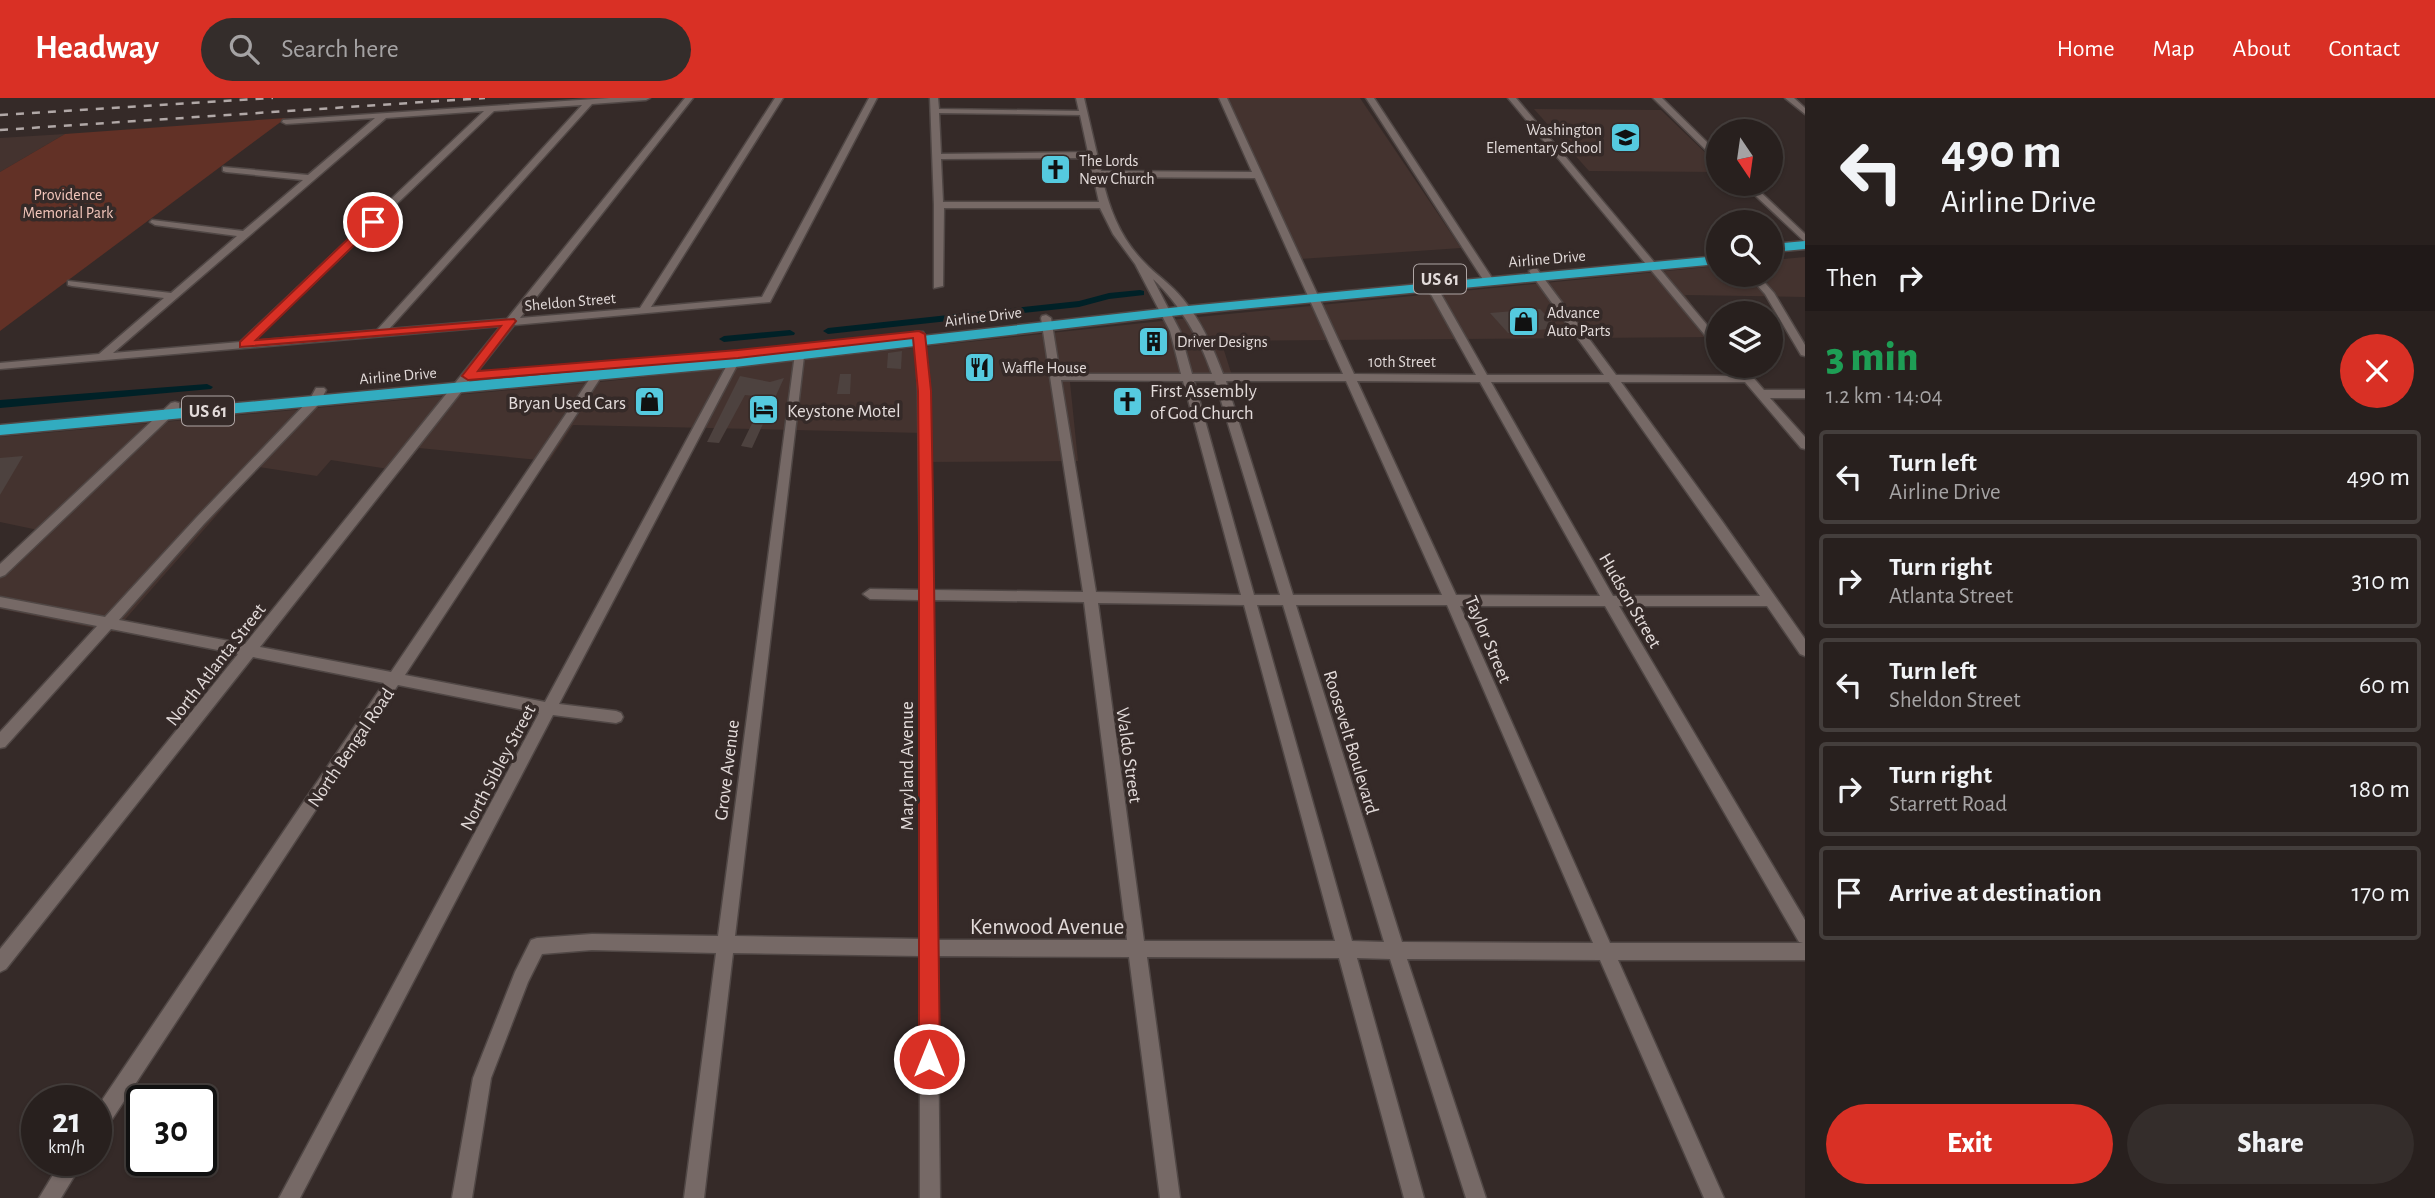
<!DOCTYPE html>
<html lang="en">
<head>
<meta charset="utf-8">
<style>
	body { margin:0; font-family:"Alegreya Sans",sans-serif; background:#342d2b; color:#f1f3f6; height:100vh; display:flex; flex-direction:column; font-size:26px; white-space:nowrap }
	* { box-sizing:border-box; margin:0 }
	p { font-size:23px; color:#a5a3a4 }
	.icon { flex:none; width:38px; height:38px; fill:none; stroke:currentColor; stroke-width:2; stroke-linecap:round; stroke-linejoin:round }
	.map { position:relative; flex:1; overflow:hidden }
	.details { display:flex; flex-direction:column; background:#28201e; width:630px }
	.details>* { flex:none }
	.hud { background:#28201e; color:#f1f3f6; overflow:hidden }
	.needle { width:46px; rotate:167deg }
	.controls { position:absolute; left:1706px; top:21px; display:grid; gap:14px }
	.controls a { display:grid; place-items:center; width:77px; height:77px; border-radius:50%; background:#28201e; box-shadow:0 2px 5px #0004,0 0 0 2px #443e3c; font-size:35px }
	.speed { position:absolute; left:21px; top:987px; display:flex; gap:14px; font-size:35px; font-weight:700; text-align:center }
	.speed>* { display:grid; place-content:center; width:91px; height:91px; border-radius:50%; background:#28201e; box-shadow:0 2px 5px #0004,0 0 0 2px #443e3c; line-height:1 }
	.speed small { font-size:18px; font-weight:400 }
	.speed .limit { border:4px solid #111; border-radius:10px; background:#fff; color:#111 }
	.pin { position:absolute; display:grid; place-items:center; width:60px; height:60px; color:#fff; margin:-30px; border:4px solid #fff; border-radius:50%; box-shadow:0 2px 7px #0007 }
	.me { position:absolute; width:77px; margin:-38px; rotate:0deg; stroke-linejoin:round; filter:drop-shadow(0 0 5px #0008) }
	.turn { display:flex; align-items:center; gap:24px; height:147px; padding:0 21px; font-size:32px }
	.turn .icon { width:91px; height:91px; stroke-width:2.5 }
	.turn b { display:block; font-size:49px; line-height:60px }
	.then { display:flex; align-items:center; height:66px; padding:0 21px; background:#0003; gap:14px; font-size:26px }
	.round { display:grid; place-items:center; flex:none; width:74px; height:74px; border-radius:37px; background:#342d2b }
	.headline { display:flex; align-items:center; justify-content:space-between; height:119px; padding:0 21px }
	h1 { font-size:42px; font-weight:800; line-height:52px; color:#1e9e55 }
	.button { display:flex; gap:14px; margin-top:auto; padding:14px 21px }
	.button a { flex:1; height:80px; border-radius:42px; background:#d93025; color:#fff; font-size:28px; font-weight:800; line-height:80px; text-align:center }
	.button a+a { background:#342d2b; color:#f1f3f6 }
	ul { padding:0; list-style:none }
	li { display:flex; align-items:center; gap:21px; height:94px; margin:0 14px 10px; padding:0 7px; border:4px solid #443e3c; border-radius:7px }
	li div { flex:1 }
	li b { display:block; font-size:26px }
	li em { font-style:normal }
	header { display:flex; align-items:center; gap:42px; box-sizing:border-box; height:98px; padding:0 35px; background:#d93025; color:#fff }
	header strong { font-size:33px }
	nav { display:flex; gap:38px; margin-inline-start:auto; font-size:24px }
	.search { width:490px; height:63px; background:#342d2b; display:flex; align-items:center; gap:18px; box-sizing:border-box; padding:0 24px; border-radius:38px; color:#a5a3a4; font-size:26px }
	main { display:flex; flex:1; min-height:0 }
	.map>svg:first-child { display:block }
</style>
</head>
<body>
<header>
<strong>Headway</strong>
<div class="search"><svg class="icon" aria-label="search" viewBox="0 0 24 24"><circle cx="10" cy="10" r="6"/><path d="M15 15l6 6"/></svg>Search here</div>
<nav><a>Home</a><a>Map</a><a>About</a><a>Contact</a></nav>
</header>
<main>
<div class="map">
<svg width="1805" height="1100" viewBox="0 0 1805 1100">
	<rect width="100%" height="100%" fill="#352a28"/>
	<g fill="#44332f">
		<polygon points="1227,0 1360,0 1461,150 1300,161"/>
		<polygon points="1534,11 1661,12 1718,67 1718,74 1589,73"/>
		<polygon points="65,36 0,74 0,40"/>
		<polygon points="1805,159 1805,199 1685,197 1715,239 1221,243 1234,284 1070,284 1078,363 923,364 923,335 573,327 549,363 419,350 401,373 331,362 317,378 259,369 114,534 0,511 0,464 38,432 0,424 0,339 609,283 1208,218 1718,168 1718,177 1771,177 1771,162"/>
	</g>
	<polygon fill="#623126" points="286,20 0,233 0,74 65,36"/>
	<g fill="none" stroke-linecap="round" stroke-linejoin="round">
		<g fill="#002127" fill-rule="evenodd">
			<polygon points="1140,192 1144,193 1144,197 1109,201 1079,209 828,236 823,233 828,230 1079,203 1109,195"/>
			<polygon points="790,232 795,235 794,237 724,244 719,241 724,238"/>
			<polygon points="207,286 213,289 211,291 0,310 0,302"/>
		</g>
	</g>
	<g fill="#4d423f">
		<polygon points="1540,211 1558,230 1508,235 1490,215"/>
		<polygon points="1140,233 1164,233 1169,253 1163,253 1164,258 1146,258"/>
		<polygon points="902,253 901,271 887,270 888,255"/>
		<polygon points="973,258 984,258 985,279 975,279"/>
		<polygon points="840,276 851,276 850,296 837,296"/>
		<polygon points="740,278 770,284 784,280 752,350 741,348 765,299 745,297 719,345 707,344"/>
		<polygon points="23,358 0,397 0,360"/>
	</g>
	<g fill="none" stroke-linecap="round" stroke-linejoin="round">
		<defs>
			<g id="minor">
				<path d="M610,0H650L646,2L592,6L389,231L507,221L685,0H693L520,220L640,210L775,0H783L651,209L762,199L869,0H877L770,204L514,227L260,549L391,574L593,276L597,265L601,264L606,267L603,276L405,577L545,604L733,256L738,253L742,254L743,256L559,606L616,613L621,615L623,619L621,623L616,625L553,617L300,1100H279L539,615L398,587L103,1035L96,1038V1011L384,585L253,559L6,871L0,874V851L238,556L111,531L5,649L0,650V634L97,528L0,509V499L105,519L196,420L310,301L316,290H324L326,292L319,306L204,426L119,522L245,546L501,228L0,271V265L99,256L164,200L72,188L68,187V183L171,195L237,138L155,127L150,124L152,122L243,133L303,82L226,74L223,73V69L308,77L375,20L286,26L282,24L283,22ZM582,7L377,232L253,243L494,13ZM484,13L240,244L113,255L386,20Z"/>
				<path d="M930,0H938L939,11L1079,13L1076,0H1084L1101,73L1252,74L1219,0H1227L1354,276L1476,277L1423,182L1428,179L1433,182L1487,277H1604L1529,173L1534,170L1537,171L1616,277L1739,278L1732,268H1743L1764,292H1805V300H1770L1805,339V351L1801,350L1745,284H1621L1722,423L1805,541V558L1800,556L1767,508H1619L1805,822V862H1618L1724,1100H1704L1600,862L1407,861L1486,1100H1466L1390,861L1357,860L1424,1100H1404L1339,860L1147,859L1180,1100H1160L1129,859L937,858L940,1100H920V858L733,855L704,1100H684L716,855L592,852L542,856L528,884L491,980L472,1100H452L473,980L515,874L531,842L537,840L592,836L718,838L796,248H804L805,250L735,838L920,841V502L870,501L863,496L870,491L920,492L918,294L915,234H923L924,236L930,294L933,492L1083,494L1041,220L1042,218L1046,217L1051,220L1060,276H1181L1170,233L1135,166L1113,136L1100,110H944L943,188L934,190V107ZM939,15L1080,17L1088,54L941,56ZM1089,60L1099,104H943L941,61ZM1102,79L1255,80L1343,276H1223C1213,249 1201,223 1183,201C1171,186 1156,177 1144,164C1120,140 1109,110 1102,79ZM1153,181C1181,208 1199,239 1212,276H1192L1180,233ZM1061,282L1183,283L1241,497L1096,494ZM1194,283H1215L1280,497H1254ZM1226,283H1346L1442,497H1293ZM1357,283L1480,284L1600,498L1456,497ZM1491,284H1609L1760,498H1613ZM933,502L1084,504L1127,842H937ZM1098,505L1244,507L1335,843H1144ZM1257,507H1283L1384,844L1352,843ZM1296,507H1447L1593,845L1402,844ZM1460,508H1605L1799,844L1803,845H1610Z"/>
				<polygon points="1366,0 1374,0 1494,183 1493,185 1484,183"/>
				<polygon points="1508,0 1516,0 1718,240 1718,249 1714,248"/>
				<polygon points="1653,0 1662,0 1718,55 1718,61 1715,61"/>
				<polygon points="1785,0 1794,0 1805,10 1805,16"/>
				<polygon points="1743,86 1752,86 1805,136 1805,144"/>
				<polygon points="1748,177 1758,177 1774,195 1805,247 1805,258 1801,257 1765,196"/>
				<polygon points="175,304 179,305 179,311 5,477 0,479 0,466 171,305"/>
				<polygon points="62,1062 84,1062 61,1100 39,1100"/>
			</g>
			<g id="highway">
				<polygon points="1805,143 1805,151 1771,154 1771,146"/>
				<polygon points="1718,158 1718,166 1188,216 735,269 0,337 0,327 735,259 1188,208"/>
			</g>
		</defs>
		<use href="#minor" stroke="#504745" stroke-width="3"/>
		<use href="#highway" stroke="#504745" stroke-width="3"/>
		<use href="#minor" fill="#766966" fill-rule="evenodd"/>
		<use href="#highway" fill="#32acc0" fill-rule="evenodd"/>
		<g stroke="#b1a8a7" stroke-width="2.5" stroke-dasharray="8 8" stroke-linecap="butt">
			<polyline points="0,17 273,0"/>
			<polyline points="0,32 485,0"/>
		</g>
	</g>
	<polygon fill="#d93025" stroke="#8d1f18" stroke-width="2" points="369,121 378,124 256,242 514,221 516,223 478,273 738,252 919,233 925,236 931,293 933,400 940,961 937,969 929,972 922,969 919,961 919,400 918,293 913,240 738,260 468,282 462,278 501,228 240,249 240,244"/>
	<defs>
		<symbol id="school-square" viewBox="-11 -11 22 22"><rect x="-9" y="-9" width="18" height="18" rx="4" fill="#55cadf" stroke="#352a28"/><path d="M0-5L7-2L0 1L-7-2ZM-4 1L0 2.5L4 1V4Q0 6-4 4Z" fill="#111"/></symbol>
		<symbol id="church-square" viewBox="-11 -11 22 22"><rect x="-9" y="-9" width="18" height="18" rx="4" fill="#55cadf" stroke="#352a28"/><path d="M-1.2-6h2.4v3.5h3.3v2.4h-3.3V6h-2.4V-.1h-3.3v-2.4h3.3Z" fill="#111"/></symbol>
		<symbol id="shop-square" viewBox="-11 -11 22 22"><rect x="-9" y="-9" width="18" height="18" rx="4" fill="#55cadf" stroke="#352a28"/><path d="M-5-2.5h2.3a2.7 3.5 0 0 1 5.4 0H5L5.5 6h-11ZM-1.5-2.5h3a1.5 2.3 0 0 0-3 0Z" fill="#111"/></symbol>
		<symbol id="building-square" viewBox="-11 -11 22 22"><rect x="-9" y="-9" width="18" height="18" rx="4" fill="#55cadf" stroke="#352a28"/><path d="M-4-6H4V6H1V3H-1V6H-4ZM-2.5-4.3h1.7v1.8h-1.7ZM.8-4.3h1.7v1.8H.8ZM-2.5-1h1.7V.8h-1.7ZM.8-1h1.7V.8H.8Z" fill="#111"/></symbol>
		<symbol id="restaurant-square" viewBox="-11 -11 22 22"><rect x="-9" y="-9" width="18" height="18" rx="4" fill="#55cadf" stroke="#352a28"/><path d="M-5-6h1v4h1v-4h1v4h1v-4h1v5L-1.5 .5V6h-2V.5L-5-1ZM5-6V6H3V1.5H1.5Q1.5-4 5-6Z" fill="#111"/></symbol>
		<symbol id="hotel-square" viewBox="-11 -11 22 22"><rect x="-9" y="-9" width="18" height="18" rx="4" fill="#55cadf" stroke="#352a28"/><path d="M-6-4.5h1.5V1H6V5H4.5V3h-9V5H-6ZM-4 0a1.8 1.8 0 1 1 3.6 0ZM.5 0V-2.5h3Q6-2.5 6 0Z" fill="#111"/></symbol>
	</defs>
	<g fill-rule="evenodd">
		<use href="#school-square" x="1608" y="22" width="35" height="35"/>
		<use href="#church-square" x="1038" y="54" width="35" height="35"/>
		<use href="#shop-square" x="1506" y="206" width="35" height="35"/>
		<use href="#building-square" x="1136" y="226" width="35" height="35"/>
		<use href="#restaurant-square" x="962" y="252" width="35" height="35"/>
		<use href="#church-square" x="1110" y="286" width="35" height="35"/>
		<use href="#shop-square" x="632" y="286" width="35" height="35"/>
		<use href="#hotel-square" x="746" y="294" width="35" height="35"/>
	</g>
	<g text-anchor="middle" stroke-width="7" stroke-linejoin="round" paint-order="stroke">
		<g font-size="16" fill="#e3dbda" stroke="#352a28" text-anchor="start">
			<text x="1602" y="37" text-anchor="end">Washington<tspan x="1602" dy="18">Elementary School</tspan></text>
			<text x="1079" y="68">The Lords<tspan x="1079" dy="18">New Church</tspan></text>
			<text x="1547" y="220">Advance<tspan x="1547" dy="18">Auto Parts</tspan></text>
			<text x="1177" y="249">Driver Designs</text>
			<text x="1002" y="275">Waffle House</text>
		</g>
		<g font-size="16" fill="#f3c6bb" stroke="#352a28">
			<text x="68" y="102">Providence<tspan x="68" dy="18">Memorial Park</tspan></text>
		</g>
		<g font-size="16" fill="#e3dbda" stroke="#352a28">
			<text transform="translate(1547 160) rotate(-5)" y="6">Airline Drive</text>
			<text transform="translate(570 203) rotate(-5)" y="6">Sheldon Street</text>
			<text transform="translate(983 218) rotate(-7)" y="6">Airline Drive</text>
			<text x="1402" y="269">10th Street</text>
			<text transform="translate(398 277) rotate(-5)" y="6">Airline Drive</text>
		</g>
		<g fill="#352a28" stroke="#afa6a5" stroke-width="2">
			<rect x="1414" y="166.5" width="52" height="29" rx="5"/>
			<rect x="182" y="298.5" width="52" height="29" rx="5"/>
		</g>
		<g font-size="18" font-weight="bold" fill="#e3dbda">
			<text x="1440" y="187">US 61</text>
			<text x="208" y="319">US 61</text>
		</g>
		<g font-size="19" fill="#e3dbda" stroke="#352a28" text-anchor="start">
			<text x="1150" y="299">First Assembly<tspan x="1150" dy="22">of God Church</tspan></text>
			<text x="626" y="311" text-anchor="end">Bryan Used Cars</text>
			<text x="787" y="319">Keystone Motel</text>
		</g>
		<g font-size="19" fill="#e3dbda" stroke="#352a28">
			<text transform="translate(1631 502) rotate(60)" y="7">Hudson Street</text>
			<text transform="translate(1489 541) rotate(67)" y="7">Taylor Street</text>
			<text transform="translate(215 566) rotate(-52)" y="7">North Atlanta Street</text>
			<text transform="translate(1352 644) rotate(73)" y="7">Roosevelt Boulevard</text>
			<text transform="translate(350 649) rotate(-56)" y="7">North Bengal Road</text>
			<text transform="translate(1130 657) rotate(82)" y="7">Waldo Street</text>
			<text transform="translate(906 668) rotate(-90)" y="7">Maryland Avenue</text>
			<text transform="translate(497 669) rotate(-62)" y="7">North Sibley Street</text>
			<text transform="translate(726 672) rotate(-83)" y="7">Grove Avenue</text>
		</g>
		<g font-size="23" fill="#e3dbda" stroke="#352a28">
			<text x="1047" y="836">Kenwood Avenue</text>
		</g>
	</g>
</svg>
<div class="controls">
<a><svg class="needle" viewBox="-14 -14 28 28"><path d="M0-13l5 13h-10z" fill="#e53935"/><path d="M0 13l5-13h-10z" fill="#a5a3a4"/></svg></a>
<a><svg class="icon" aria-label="search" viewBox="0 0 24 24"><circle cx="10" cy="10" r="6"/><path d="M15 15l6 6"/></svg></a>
<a><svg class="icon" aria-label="layers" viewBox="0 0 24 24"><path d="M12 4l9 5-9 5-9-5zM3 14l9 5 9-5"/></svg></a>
</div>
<div class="speed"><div>21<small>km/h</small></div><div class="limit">30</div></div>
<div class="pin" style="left:373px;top:124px;background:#d93025"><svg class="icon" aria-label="arrive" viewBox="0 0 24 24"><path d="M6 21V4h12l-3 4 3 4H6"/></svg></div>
<svg class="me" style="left:929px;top:961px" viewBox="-20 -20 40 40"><circle r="17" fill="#d93025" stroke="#fff" stroke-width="3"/><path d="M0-11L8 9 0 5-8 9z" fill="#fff"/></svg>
</div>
<section class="details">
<div class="hud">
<div class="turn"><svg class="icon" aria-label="left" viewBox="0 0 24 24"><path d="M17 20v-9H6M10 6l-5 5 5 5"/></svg><div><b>490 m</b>Airline Drive</div></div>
<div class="then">Then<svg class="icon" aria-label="right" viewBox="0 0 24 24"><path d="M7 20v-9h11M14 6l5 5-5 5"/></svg></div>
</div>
<div class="headline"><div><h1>3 min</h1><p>1.2 km · 14:04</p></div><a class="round" style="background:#d93025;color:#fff"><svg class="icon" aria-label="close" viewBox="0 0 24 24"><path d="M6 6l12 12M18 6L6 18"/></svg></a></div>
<ul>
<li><svg class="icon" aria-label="left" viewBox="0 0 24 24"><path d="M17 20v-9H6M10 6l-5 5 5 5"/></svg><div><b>Turn left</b><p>Airline Drive</p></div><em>490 m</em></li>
<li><svg class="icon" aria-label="right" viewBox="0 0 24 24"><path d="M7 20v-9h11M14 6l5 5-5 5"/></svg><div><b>Turn right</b><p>Atlanta Street</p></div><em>310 m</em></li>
<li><svg class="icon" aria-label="left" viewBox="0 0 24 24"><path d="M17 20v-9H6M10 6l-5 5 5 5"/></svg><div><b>Turn left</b><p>Sheldon Street</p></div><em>60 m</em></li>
<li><svg class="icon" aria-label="right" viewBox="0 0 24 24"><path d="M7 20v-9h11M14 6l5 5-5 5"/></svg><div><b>Turn right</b><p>Starrett Road</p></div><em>180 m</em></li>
<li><svg class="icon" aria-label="arrive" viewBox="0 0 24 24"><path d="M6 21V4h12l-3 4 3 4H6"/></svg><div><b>Arrive at destination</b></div><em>170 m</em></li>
</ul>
<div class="button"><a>Exit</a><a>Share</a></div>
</section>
</main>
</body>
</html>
